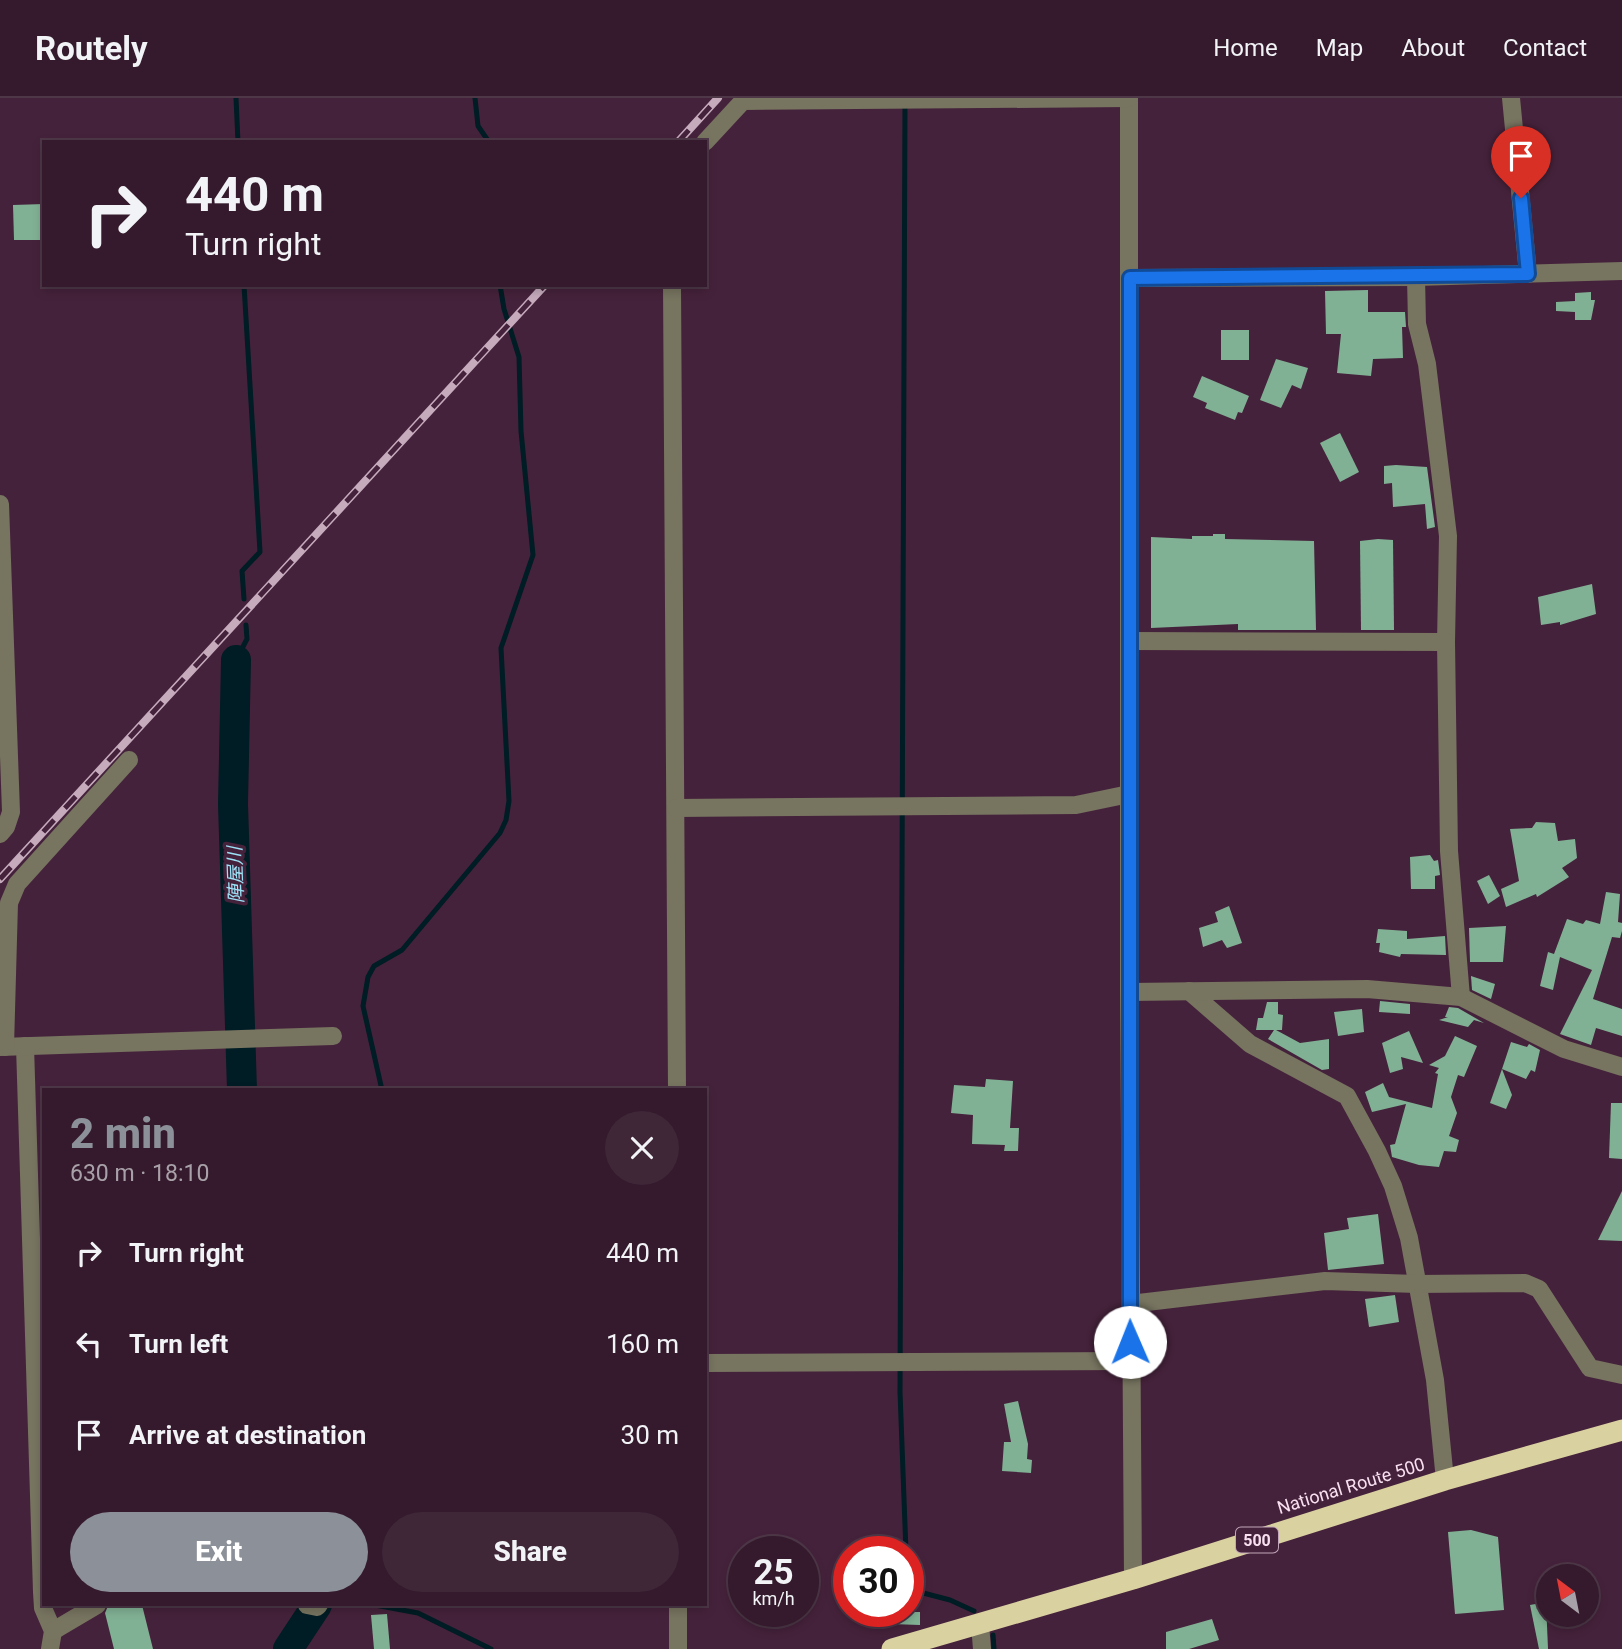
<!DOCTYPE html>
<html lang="en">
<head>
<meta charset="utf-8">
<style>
	body { margin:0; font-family:Roboto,"Noto Sans JP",sans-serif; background:#3f2738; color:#f1f3f6; height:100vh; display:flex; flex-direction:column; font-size:26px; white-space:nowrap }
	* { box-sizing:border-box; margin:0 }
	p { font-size:23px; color:#a9a1a9 }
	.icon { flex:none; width:38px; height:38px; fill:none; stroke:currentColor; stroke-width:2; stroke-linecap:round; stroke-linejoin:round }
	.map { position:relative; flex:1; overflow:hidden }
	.sheet { position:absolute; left:42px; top:990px; width:665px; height:518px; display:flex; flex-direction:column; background:#341a2c; border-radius:0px; box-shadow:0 4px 10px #0003,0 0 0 2px #4e3848 }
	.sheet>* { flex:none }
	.guide { position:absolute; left:42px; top:42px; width:665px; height:147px; border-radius:0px; box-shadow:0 4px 10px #0003,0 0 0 2px #4e3848; background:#341a2c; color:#f1f3f6; overflow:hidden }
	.needle { width:46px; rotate:328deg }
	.controls { position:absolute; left:1536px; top:1466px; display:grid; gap:14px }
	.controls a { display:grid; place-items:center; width:63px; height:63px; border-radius:50%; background:#341a2c; box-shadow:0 4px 10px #0003,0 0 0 2px #4e3848; font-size:35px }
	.speed { position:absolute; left:728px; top:1438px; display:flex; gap:14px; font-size:35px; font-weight:700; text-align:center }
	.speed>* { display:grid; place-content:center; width:91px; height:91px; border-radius:50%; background:#341a2c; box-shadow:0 4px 10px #0003,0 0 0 2px #4e3848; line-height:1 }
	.speed small { font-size:18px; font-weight:400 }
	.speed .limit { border:10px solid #d22; background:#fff; color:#111 }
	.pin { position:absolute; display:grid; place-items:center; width:60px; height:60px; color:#fff; margin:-72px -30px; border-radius:50% 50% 50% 0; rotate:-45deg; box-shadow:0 0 7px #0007 }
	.pin .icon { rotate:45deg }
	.me { position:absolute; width:77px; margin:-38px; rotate:359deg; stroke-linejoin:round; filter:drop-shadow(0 0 5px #0008) }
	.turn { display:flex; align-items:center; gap:24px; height:147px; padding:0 28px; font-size:32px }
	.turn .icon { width:91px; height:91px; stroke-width:2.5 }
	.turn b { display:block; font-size:49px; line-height:60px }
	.round { display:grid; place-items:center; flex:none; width:74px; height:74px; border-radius:37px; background:#3f2738 }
	.overview { display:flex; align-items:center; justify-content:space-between; height:119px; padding:0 28px }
	h1 { font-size:42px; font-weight:800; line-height:52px; color:#8c9099 }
	.button { display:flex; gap:14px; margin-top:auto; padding:14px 28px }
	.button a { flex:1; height:80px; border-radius:42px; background:#8c9099; color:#fff; font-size:28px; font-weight:800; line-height:80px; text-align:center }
	.button a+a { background:#3f2738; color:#f1f3f6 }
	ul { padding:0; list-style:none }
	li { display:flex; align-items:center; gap:21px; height:91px; padding:0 28px }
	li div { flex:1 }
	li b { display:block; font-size:26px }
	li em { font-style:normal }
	header { display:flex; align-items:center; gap:42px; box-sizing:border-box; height:98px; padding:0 35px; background:#341a2c; border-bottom:2px solid #4e3848 }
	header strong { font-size:33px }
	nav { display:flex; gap:38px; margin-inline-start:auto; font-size:24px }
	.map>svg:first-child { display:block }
</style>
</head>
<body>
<header>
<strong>Routely</strong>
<nav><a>Home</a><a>Map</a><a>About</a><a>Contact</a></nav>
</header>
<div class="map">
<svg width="1622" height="1551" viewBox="0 0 1622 1551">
	<rect width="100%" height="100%" fill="#45223b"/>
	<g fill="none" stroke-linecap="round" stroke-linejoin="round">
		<g stroke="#001c24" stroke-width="5">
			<polyline points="236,0 238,44"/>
			<polyline points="475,0 478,28 489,44"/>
			<polyline points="905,3 900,1294 906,1454"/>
			<polyline points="244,501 242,473 260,454 244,187"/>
			<polyline points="236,562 247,541 246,527"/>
			<polyline points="382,992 363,908 368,879 374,868 402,852 500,735 506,722 509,703 501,550 533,457 521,333 519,259 504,211 500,187"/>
			<polyline points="908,1491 950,1502 974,1513"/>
			<polyline points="375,1507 418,1515 491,1551"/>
			<polyline points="993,1537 994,1551"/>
		</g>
		<g stroke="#001c24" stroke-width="30">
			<polyline points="236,562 233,706 242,992"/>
			<polyline points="288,1551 317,1507"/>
		</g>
	</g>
	<g fill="#81b195">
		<polygon points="44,106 44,142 14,142 13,107"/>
		<polygon points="1368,192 1368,214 1405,214 1406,229 1402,229 1403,260 1373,261 1371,278 1337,275 1341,236 1326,236 1325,193"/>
		<polygon points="1591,194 1591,202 1595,202 1591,222 1575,222 1575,214 1556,213 1556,204 1575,203 1575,195"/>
		<rect x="1221" y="232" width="28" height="30"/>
		<polygon points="1276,261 1308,270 1301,291 1292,287 1281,310 1260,302"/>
		<polygon points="1202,278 1249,298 1242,315 1238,314 1235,322 1205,310 1207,305 1193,299"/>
		<polygon points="1340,335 1359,374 1340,384 1320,345"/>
		<polygon points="1396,367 1427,369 1435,429 1427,431 1425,406 1393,409 1392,385 1384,386 1384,368"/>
		<polygon points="1213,436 1225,436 1225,441 1314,443 1316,532 1238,532 1238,526 1151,530 1151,439 1192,441 1192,438 1213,438"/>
		<polygon points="1378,441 1393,442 1394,532 1361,532 1360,443"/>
		<polygon points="1592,486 1596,516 1560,527 1560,524 1541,527 1538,499"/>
		<polygon points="1536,724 1555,725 1558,743 1575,741 1577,760 1562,770 1569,779 1537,799 1536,796 1506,809 1501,791 1519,783 1510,731 1532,730"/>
		<polygon points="1430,757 1434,763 1438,762 1440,777 1435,778 1435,791 1411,791 1410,759"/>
		<polygon points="1489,777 1500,798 1488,806 1477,783"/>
		<polygon points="1606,794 1620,796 1618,824 1622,825 1622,833 1620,840 1612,839 1593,901 1622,911 1622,938 1596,930 1591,947 1560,936 1592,872 1560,859 1553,892 1540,888 1548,854 1554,856 1567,821 1583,826 1586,822 1600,826"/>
		<polygon points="1229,808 1242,845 1227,850 1222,842 1203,849 1199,830 1218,824 1215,814"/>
		<polygon points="1506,828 1503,864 1470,864 1469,830"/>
		<polygon points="1378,831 1407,833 1407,841 1445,838 1446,857 1401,856 1400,859 1379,854 1380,845 1376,845"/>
		<polygon points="1471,878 1495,886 1491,901 1472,892"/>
		<polygon points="1380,903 1410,906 1410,916 1379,914"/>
		<polygon points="1267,904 1278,904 1278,916 1283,917 1282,932 1276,932 1300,945 1329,941 1329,971 1322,972 1268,941 1274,932 1256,932 1258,920 1263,920"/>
		<polygon points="1449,909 1458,910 1484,925 1474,922 1468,929 1439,922 1448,919 1445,919"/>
		<polygon points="1362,911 1364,934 1338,938 1334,914"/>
		<polygon points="1409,933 1423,965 1401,959 1403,971 1390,975 1382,945"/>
		<polygon points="1455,938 1477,948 1464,979 1458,977 1451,999 1457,1015 1449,1038 1459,1042 1456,1054 1444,1053 1439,1069 1419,1067 1392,1059 1390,1047 1395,1046 1406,1006 1372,1014 1365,994 1383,985 1389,999 1432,1010 1438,976 1435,975 1439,970 1429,967 1445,958"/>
		<polygon points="1511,944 1527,949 1529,946 1540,952 1535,974 1531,972 1526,981 1502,971"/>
		<polygon points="1502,971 1512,997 1506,1011 1490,1005"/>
		<polygon points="986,981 1013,983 1010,1030 1019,1030 1018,1053 1004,1053 1005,1047 972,1046 973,1017 951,1015 954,987 985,989"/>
		<polygon points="1611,1005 1622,1005 1622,1061 1609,1060"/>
		<polygon points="1622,1093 1622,1143 1598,1142"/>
		<polygon points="1378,1116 1384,1166 1328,1172 1324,1135 1349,1131 1347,1120"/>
		<polygon points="1395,1197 1399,1224 1369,1229 1365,1201"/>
		<polygon points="1018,1303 1028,1346 1027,1361 1032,1362 1031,1375 1002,1373 1004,1344 1011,1344 1004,1306"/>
		<polygon points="1471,1432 1498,1439 1504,1512 1455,1516 1448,1434"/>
		<polygon points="1546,1504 1548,1551 1539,1551 1530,1507"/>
		<polygon points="142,1507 153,1551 114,1551 105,1515 108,1508"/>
		<polygon points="863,1514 920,1514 920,1527 862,1525"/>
		<polygon points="387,1516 390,1551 374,1551 371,1517"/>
		<polygon points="1212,1521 1219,1542 1189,1551 1166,1551 1166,1534"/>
	</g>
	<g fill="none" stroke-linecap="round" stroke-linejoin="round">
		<g stroke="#777460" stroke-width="18">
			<polyline points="1129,0 1129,894 1133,1481"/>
			<polyline points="1511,0 1528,176"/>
			<polyline points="705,44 743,3 1129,0"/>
			<polyline points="1416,179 1417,226 1427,266 1448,438 1446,544 1449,753 1461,899"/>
			<polyline points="1130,180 1416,179 1622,173"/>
			<polyline points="672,187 677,992"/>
			<polyline points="0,406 11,714 6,729 0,736"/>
			<polyline points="1129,543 1446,544"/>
			<polyline points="676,710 1076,707 1129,696"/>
			<polyline points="1189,893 1250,946 1347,998 1377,1053 1393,1088 1409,1140 1435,1282 1445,1382"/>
			<polyline points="1129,894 1367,891 1461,899 1564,951 1622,969"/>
			<polyline points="25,948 42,1494 43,1510 53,1533 50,1551"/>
			<polyline points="0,949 333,938"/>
			<polyline points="5,949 9,805 17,786 129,662"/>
			<polyline points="1130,1206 1325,1183 1417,1186 1525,1185 1539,1191 1590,1270 1622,1277"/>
			<polyline points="705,1265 1130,1263"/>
			<polyline points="307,1507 317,1509 319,1507"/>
			<polyline points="678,1507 678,1551"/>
			<polyline points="980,1526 982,1551"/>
			<polyline points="53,1533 97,1507"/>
		</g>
		<polyline stroke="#dad1a0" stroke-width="21" points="892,1551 1133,1481 1445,1382 1622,1332"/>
		<defs>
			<g id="rail">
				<polyline points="678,44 718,0"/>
				<polyline points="0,781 545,187"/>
			</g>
		</defs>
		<use href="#rail" stroke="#c6abbd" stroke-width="8"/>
		<use href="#rail" stroke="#45223b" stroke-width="5" stroke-dasharray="16" stroke-linecap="butt"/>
	</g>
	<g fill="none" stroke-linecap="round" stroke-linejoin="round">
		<defs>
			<polyline id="route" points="1130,1244 1130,180 1528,176 1521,100"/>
		</defs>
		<use href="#route" stroke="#114b97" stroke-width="18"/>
		<use href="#route" stroke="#1a73e8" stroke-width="12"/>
	</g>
	<g text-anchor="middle" stroke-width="7" stroke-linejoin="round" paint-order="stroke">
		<rect fill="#45223b" stroke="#c2a7ba" stroke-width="2" x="1236" y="1429.5" width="42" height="25" rx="5"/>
		<g font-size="16" font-weight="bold" fill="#f8e0f0">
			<text x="1257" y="1448">500</text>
		</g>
		<g font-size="18" fill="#f8e0f0" stroke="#45223b">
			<text transform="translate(1351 1388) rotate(-17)" y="6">National Route 500</text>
		</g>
		<g font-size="19" font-style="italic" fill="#9ce2f7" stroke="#45223b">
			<text transform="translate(235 777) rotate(-92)" y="7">陣屋川</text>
		</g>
	</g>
</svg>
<div class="controls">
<a><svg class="needle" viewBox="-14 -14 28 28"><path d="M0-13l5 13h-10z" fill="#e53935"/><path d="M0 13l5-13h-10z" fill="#a9a1a9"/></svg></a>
</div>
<div class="speed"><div>25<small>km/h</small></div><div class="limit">30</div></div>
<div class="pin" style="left:1521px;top:100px;background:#d93025"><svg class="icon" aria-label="arrive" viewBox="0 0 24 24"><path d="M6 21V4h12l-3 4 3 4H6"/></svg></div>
<svg class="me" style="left:1130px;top:1244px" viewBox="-20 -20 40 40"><circle r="19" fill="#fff"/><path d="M0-13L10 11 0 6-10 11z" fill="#1a73e8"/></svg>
<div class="guide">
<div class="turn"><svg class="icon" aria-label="right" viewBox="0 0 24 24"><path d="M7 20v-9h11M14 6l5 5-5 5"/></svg><div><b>440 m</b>Turn right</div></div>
</div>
<section class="sheet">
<div class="overview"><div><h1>2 min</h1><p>630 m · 18:10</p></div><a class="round"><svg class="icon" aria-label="close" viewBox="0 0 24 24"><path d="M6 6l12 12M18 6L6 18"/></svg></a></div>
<ul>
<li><svg class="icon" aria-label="right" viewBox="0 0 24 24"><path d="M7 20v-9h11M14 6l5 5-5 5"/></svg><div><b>Turn right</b></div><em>440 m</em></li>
<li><svg class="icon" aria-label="left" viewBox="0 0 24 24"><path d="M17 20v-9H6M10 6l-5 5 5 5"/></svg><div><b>Turn left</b></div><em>160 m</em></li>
<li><svg class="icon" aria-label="arrive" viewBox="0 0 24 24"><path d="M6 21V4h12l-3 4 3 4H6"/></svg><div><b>Arrive at destination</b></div><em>30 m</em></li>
</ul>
<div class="button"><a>Exit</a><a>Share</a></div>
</section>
</div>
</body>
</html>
